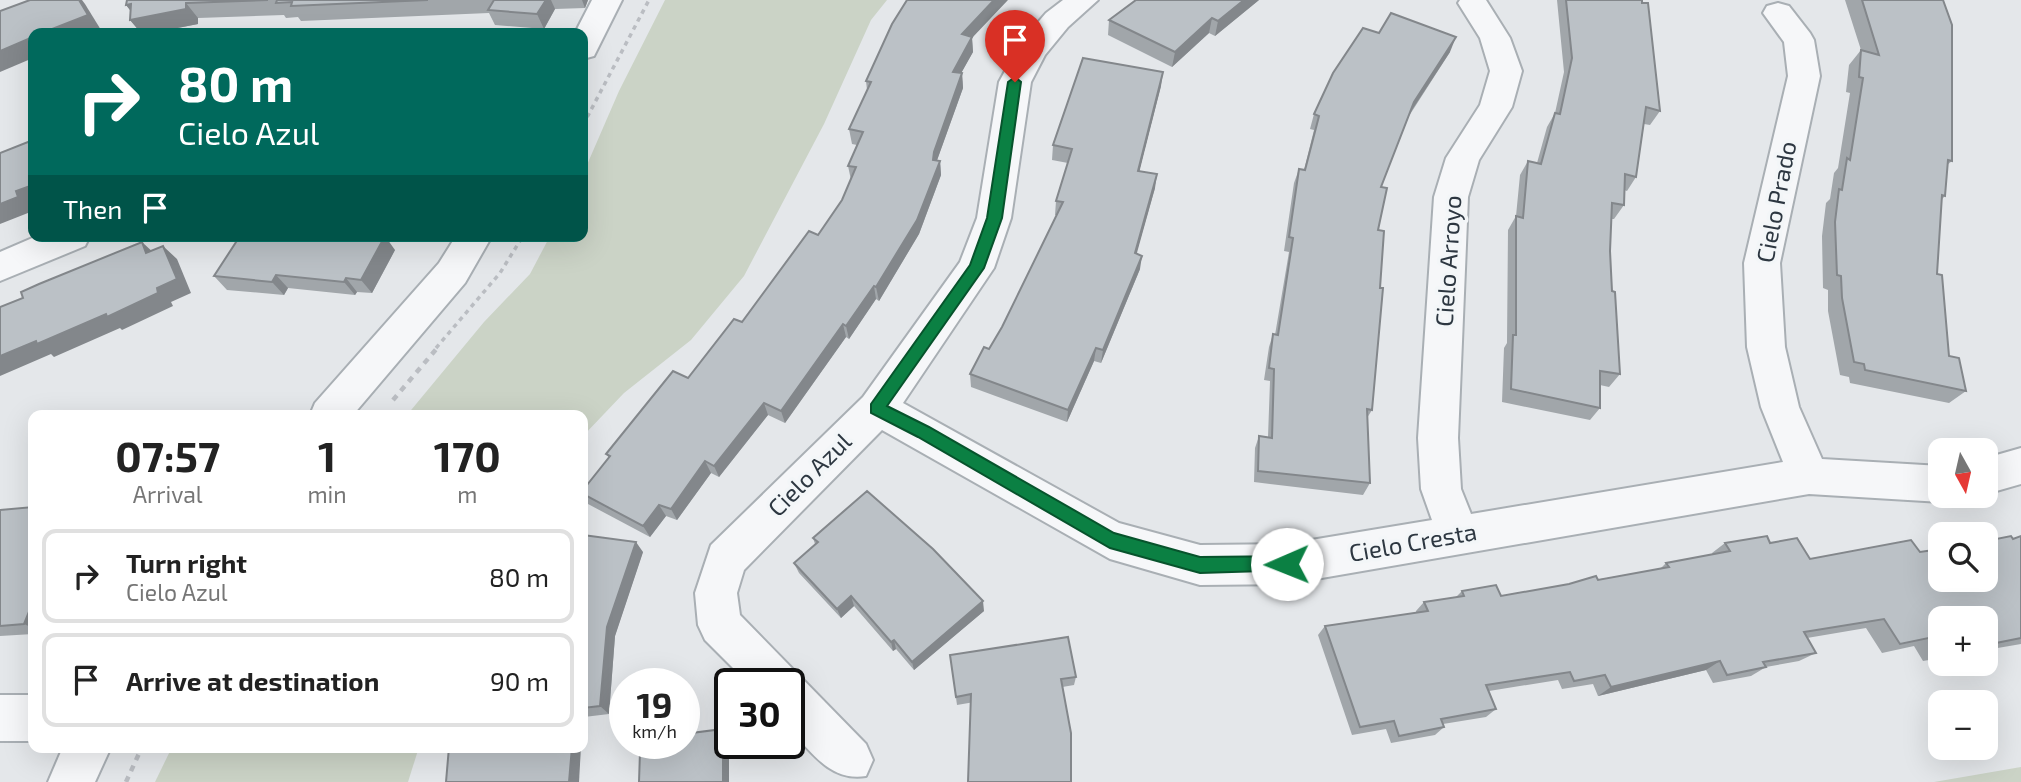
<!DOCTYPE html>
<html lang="en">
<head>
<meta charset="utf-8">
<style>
	body { margin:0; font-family:"Exo 2",sans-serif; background:#f6f6f6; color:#222; height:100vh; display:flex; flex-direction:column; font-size:26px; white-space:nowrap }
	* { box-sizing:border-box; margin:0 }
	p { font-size:23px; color:#767676 }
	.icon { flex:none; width:38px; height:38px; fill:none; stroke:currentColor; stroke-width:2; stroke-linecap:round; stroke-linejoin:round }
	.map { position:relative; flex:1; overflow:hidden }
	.sheet { position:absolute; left:28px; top:410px; width:560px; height:343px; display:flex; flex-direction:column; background:#fff; border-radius:14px; box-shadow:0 7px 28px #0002 }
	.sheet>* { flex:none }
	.banner { position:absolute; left:28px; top:28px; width:560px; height:214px; border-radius:14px; box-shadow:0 7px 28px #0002; background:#00695c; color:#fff; overflow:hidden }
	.needle { width:46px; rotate:172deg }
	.controls { position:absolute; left:1928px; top:438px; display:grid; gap:14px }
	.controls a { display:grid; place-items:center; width:70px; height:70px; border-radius:14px; background:#fff; box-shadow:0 7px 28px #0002; font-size:35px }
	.speed { position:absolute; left:609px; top:668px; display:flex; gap:14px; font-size:35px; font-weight:700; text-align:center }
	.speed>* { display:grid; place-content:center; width:91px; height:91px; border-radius:50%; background:#fff; box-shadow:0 7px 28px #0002; line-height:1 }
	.speed small { font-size:18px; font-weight:400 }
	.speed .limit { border:4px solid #111; border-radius:10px; background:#fff; color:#111 }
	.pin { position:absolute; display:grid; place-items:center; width:60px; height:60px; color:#fff; margin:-72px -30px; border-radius:50% 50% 50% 0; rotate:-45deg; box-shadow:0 0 7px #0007 }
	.pin .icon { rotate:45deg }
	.me { position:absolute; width:77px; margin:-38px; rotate:269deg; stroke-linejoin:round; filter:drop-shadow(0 0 5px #0008) }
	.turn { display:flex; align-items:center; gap:24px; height:147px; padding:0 35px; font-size:32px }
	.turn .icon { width:91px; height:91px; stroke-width:2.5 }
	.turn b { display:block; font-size:49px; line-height:60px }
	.then { display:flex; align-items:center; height:66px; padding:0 35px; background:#0003; gap:14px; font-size:26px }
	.eta { display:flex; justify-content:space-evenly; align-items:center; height:119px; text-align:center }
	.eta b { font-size:42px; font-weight:700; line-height:49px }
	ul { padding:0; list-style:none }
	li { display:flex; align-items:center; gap:21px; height:94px; margin:0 14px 10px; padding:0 21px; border:4px solid #e0e0e0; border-radius:14px }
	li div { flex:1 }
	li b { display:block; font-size:26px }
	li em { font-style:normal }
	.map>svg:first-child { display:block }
</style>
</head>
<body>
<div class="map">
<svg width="2021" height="782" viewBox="0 0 2021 782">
	<rect width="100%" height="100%" fill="#e4e7ea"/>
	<g fill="#cbd3c6">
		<polygon points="665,0 887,0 871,20 824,124 744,276 691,340 624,393 583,436 583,415 407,415 484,322 530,274 550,236 583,236 583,174 619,91"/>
		<polygon points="172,747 419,747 408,782 155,782"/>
		<polygon points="2021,767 2021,782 1934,782"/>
	</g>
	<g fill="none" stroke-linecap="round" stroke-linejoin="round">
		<defs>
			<g id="minor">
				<path d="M1063,0H1098L1068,27L1045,55L1031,82L1011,218L994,268L903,403L1119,523L1200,545L1287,544L1432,520L1421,489L1418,438L1434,197L1446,158L1480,105L1490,71L1480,38L1458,3L1460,0H1486L1510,38L1522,71L1512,107L1479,160L1468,197L1458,438L1461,489L1471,514L1783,462L1761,407L1747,347L1744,263L1788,76L1784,42L1763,13L1767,6L1778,3L1789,6L1810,33L1814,40L1820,76L1780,263L1785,347L1799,407L1822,459L1941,466V495L1955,497L1941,502L1809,494L1287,584L1200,585L1110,559L882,430L744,570L737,593L740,615L866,744L873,760L866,776C831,782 811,752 789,728V684H749L705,640L698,625L695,593L711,545L863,397L960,262L977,218L999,82L1021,42L1046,13Z"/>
				<polygon points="37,236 90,236 85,246 0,281 0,252"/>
				<polygon points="2021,448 2021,484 1986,494 1986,458"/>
				<rect x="0" y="695" width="33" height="46"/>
			</g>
			<g id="tertiary">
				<polygon points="592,0 622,0 594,56 583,59 583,33 575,33"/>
				<polygon points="456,236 492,236 465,283 353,415 310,415 315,403 439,263"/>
				<polygon points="63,747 111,747 95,782 48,782"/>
			</g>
		</defs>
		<use href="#minor" stroke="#a9afb4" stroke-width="4"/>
		<use href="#tertiary" stroke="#a9afb4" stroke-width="4"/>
		<g stroke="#babdc2" stroke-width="3.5" stroke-dasharray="4.5 4.5" stroke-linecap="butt">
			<polyline points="583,125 649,0"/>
			<polyline points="436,348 500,273 523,236"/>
		</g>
		<g stroke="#babdc2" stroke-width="4.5" stroke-dasharray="6 6" stroke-linecap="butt">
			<polyline points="393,400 438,347"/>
			<polyline points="126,782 142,747"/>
		</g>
		<use href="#minor" fill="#f6f7f9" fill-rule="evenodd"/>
		<use href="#tertiary" fill="#f6f7f9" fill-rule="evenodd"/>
	</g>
	<g fill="#a1a6aa">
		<polygon points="127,0 588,0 585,8 555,9 544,29 495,25 489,13 301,21 298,17 286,18 284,15 198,18 198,24 152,33 141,33 130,20 131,11 126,5"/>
		<polygon points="1259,0 1215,36 1209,33 1172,67 1108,35 1109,20"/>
		<polygon points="1557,0 1642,0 1660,111 1650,125 1644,124 1636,177 1627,191 1624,190 1624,205 1614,219 1611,219 1610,251 1612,291 1620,374 1609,387 1600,385 1600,408 1590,420 1502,402 1504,348 1507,343 1508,230 1516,216 1520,175 1528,161 1537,163 1547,127 1555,113 1564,72"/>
		<polygon points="1845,0 1943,0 1952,161 1947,165 1945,196 1942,199 1937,274 1949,356 1966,391 1949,403 1850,383 1849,377 1840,375 1828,311 1828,290 1823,288 1822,236 1826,203 1830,199 1834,173 1838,168 1850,93 1846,92 1849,65 1861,50"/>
		<polygon points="1379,33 1450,52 1409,116 1381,187 1378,230 1380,288 1372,410 1367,418 1370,483 1363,495 1254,482 1255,448 1259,436 1268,437 1270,381 1264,380 1269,347 1273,334 1275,335 1289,252 1284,251 1294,183 1299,169 1304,170 1314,130 1310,129 1314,114"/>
		<polygon points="972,38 973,52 961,73 962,73 963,88 937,160 940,161 941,175 919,234 879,301 876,299 849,339 846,337 785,423 768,415 719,477 711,473 677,520 666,516 650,537 588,504 583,496 583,490 609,458 606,454 688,378 742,322 818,235 842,200 851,180 848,166 857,145 852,144 849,129 867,90 866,81"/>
		<polygon points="1161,86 1139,171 1155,188 1136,254 1140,269 1101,363 1094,361 1067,422 971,387 970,374 989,349 1002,327 1057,215 1055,215 1056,201 1068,163 1052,160 1053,145"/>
		<polygon points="395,250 372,293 357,292 355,295 288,288 284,295 227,290 214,276"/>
		<polygon points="33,507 33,634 0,636 0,510"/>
		<polygon points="583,535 643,552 615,636 609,714 584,717 583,728"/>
		<polygon points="2021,536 2021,644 1986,650 1986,618 1941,618 1941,658 1923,661 1914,646 1882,653 1866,628 1807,638 1816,653 1799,661 1766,667 1751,676 1713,683 1706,670 1598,696 1593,684 1562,689 1558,680 1489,691 1496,709 1486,717 1443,724 1444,727 1435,735 1391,743 1386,729 1352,735 1318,635 1325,626 1416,613 1416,611 1424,602 1456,597 1462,591 1501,596 1660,569 1666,563 1713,555 1712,553 1725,543 1770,543 1810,559 1920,552 2013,539"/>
		<polygon points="813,538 984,611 914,670 896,649 893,651 854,606 841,618 799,573 794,563 815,544"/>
		<polygon points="950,655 1076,677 1074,685 957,705"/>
	</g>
	<g fill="#83878b">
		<polygon points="79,0 82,0 85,4 101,30 92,33 42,33"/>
		<polygon points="546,0 551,0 555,9 544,29 537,14"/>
		<polygon points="582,0 588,0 585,8"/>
		<polygon points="994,0 1008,0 972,38 973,52 954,86 953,72 962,34"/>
		<polygon points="1244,0 1259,0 1215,36 1218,21"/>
		<polygon points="186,3 198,18 198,24 152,33 141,33 130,20 137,19 126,5"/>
		<polygon points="1212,18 1209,33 1172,67 1175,52"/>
		<polygon points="33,37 33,58 0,72 0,51"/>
		<polygon points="1456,37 1450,52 1408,116 1414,102"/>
		<polygon points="1163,72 1161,86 1136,185 1138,171"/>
		<polygon points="962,73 963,88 935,166 933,160 934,152"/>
		<polygon points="940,161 941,175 919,234 879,301 876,287"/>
		<polygon points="1157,174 1155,188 1133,267 1135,253"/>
		<polygon points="33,185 33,204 32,205 33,211 0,224 0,204 16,191"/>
		<polygon points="385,236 395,250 372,293 361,280"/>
		<polygon points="142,242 156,255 146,253"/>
		<polygon points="163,246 177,259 191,293 171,302 173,306 122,330 120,328 54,357 51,354 0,376 0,356 157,288"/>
		<polygon points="1142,256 1140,269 1101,363 1103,350"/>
		<polygon points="276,275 288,288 284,295 272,282"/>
		<polygon points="346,278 357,292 355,295 344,282"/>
		<polygon points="874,286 876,299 849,339 846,326"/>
		<polygon points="843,324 846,337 785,423 781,411"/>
		<polygon points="1096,348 1094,361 1067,422 1068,410"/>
		<polygon points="764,403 768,415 719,477 714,466"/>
		<polygon points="705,461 711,473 677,520 671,509"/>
		<polygon points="659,505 666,516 650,537 643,526"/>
		<polygon points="636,542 643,552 615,636 609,714 600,706 607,627"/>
		<polygon points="851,596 854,606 841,618 837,609"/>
		<polygon points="983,601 984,611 914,670 912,662"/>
		<polygon points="33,602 33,628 24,624"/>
		<polygon points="894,640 896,649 893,651 891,642"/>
		<polygon points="1720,661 1706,670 1598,696 1611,687"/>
		<polygon points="723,729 729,736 729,782 723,782"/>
		<polygon points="572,747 581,747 579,782 569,782"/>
	</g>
	<g fill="#bbc1c6" stroke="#83878b" stroke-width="2">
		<polygon points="30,0 79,0 88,15 42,33 33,33 33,37 0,51 0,11"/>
		<polygon points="127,0 268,0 186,3 186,9 130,20 131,4 126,5"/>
		<polygon points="277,0 428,0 291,6 292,2 276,3"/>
		<polygon points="494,0 546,0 537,14 488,10"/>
		<polygon points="907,0 994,0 962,34 972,37 953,72 962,73 934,152 933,160 940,161 917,220 876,287 874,286 846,326 843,324 781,411 764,403 714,466 705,461 671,509 659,505 643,526 583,494 583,490 610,456 606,454 673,371 688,378 734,319 742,322 809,231 818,235 842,200 856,167 848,166 863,132 849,129 871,82 866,81 892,24"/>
		<polygon points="1136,0 1244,0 1218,21 1212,18 1175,52 1109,20"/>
		<polygon points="1566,0 1642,0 1642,3 1648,3 1660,111 1646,107 1636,177 1625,174 1624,205 1612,203 1610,251 1612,291 1615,292 1620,374 1600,371 1600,408 1511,389 1513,335 1516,335 1516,216 1523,218 1528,161 1541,164 1555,113 1560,114 1572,58"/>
		<polygon points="1862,0 1943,0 1952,25 1952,161 1948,160 1945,196 1942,195 1937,274 1942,275 1949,356 1959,358 1966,391 1865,370 1864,364 1854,362 1842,298 1841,276 1837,275 1835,222 1839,189 1842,190 1847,158 1850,160 1863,78 1859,77 1861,50 1879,55"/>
		<polygon points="1391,13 1456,37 1414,102 1381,187 1387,188 1378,230 1384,231 1380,288 1383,288 1372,410 1367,409 1370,483 1258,471 1259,436 1272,438 1274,369 1269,368 1273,334 1278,335 1293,238 1289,237 1299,169 1305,170 1319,116 1314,114 1333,73 1363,28 1379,33"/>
		<polygon points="1083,58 1163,72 1138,171 1157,174 1135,253 1142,256 1103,350 1096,348 1068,410 970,374 984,347 989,349 1002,327 1063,202 1056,201 1072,149 1053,145"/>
		<polygon points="33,140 33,185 16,191 18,197 0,204 0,153"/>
		<polygon points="240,236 385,236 361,280 346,278 344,282 276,275 272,282 214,276"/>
		<polygon points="142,242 146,253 163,246 177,279 157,288 158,293 107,317 106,314 37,344 36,341 0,356 0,307 23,298 21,292 39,284"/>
		<polygon points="867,491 933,549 983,601 912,662 894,640 891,642 851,596 837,609 794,563 818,542 813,538"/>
		<polygon points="33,507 33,602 24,624 0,626 0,510"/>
		<polygon points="583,535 636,542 607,627 600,706 583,708"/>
		<polygon points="1767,536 1770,543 1797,538 1810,559 1911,540 1920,552 1941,549 1941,579 1986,579 1986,541 2011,536 2013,539 2021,536 2021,638 1986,645 1986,618 1941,618 1941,650 1933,637 1900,644 1884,619 1804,632 1816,653 1763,662 1766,667 1727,675 1720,661 1611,687 1605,675 1574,681 1570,672 1486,685 1496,709 1441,719 1444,727 1399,736 1394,721 1360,727 1325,626 1428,611 1424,602 1464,596 1462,591 1496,585 1501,596 1569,584 1596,576 1598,580 1669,567 1666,563 1730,551 1725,543"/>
		<polygon points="1068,637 1076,677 1061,679 1071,733 1071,782 968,782 971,694 956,697 950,655"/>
		<polygon points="723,729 723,782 639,782 640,752 676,744 684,744 684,734"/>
		<polygon points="449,747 572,747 569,782 446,782"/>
	</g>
	<polygon fill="#0b8043" stroke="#07532c" stroke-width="2" points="1015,77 1021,82 1002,218 984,268 887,406 929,427 1114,533 1200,557 1287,556 1294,558 1296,564 1294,570 1200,573 1110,548 918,437 871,413 871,404 970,265 987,218 1008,82"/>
	<g text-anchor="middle" stroke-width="7" stroke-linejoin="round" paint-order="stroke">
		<g font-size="24" fill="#2d3741" stroke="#f3f6f8">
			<text transform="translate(1777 202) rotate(-79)" y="8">Cielo Prado</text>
			<text transform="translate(1449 261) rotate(-86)" y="8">Cielo Arroyo</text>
			<text transform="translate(810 475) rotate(-45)" y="8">Cielo Azul</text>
			<text transform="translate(1413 543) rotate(-10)" y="8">Cielo Cresta</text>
		</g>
	</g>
</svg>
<div class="controls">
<a><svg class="needle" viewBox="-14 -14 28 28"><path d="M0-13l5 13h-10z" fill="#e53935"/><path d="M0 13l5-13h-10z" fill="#767676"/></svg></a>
<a><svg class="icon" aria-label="search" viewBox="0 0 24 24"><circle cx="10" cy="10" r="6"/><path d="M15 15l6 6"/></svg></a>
<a>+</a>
<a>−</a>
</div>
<div class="speed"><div>19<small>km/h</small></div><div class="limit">30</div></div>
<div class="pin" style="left:1015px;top:82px;background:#d93025"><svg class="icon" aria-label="arrive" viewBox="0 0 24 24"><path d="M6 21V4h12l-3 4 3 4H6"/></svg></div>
<svg class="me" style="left:1287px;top:564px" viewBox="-20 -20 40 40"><circle r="19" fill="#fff"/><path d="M0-13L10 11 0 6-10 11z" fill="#0b8043"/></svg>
<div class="banner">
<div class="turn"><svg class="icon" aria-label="right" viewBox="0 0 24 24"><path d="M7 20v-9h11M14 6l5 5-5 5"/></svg><div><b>80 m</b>Cielo Azul</div></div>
<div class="then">Then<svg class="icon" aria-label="arrive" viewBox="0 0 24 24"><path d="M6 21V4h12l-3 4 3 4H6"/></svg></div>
</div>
<section class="sheet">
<div class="eta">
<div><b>07:57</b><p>Arrival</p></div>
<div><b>1</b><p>min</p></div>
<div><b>170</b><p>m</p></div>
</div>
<ul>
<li><svg class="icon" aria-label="right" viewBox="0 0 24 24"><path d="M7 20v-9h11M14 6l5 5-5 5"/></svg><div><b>Turn right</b><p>Cielo Azul</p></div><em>80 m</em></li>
<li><svg class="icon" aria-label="arrive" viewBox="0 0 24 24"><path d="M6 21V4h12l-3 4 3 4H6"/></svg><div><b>Arrive at destination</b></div><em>90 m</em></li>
</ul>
</section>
</div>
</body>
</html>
